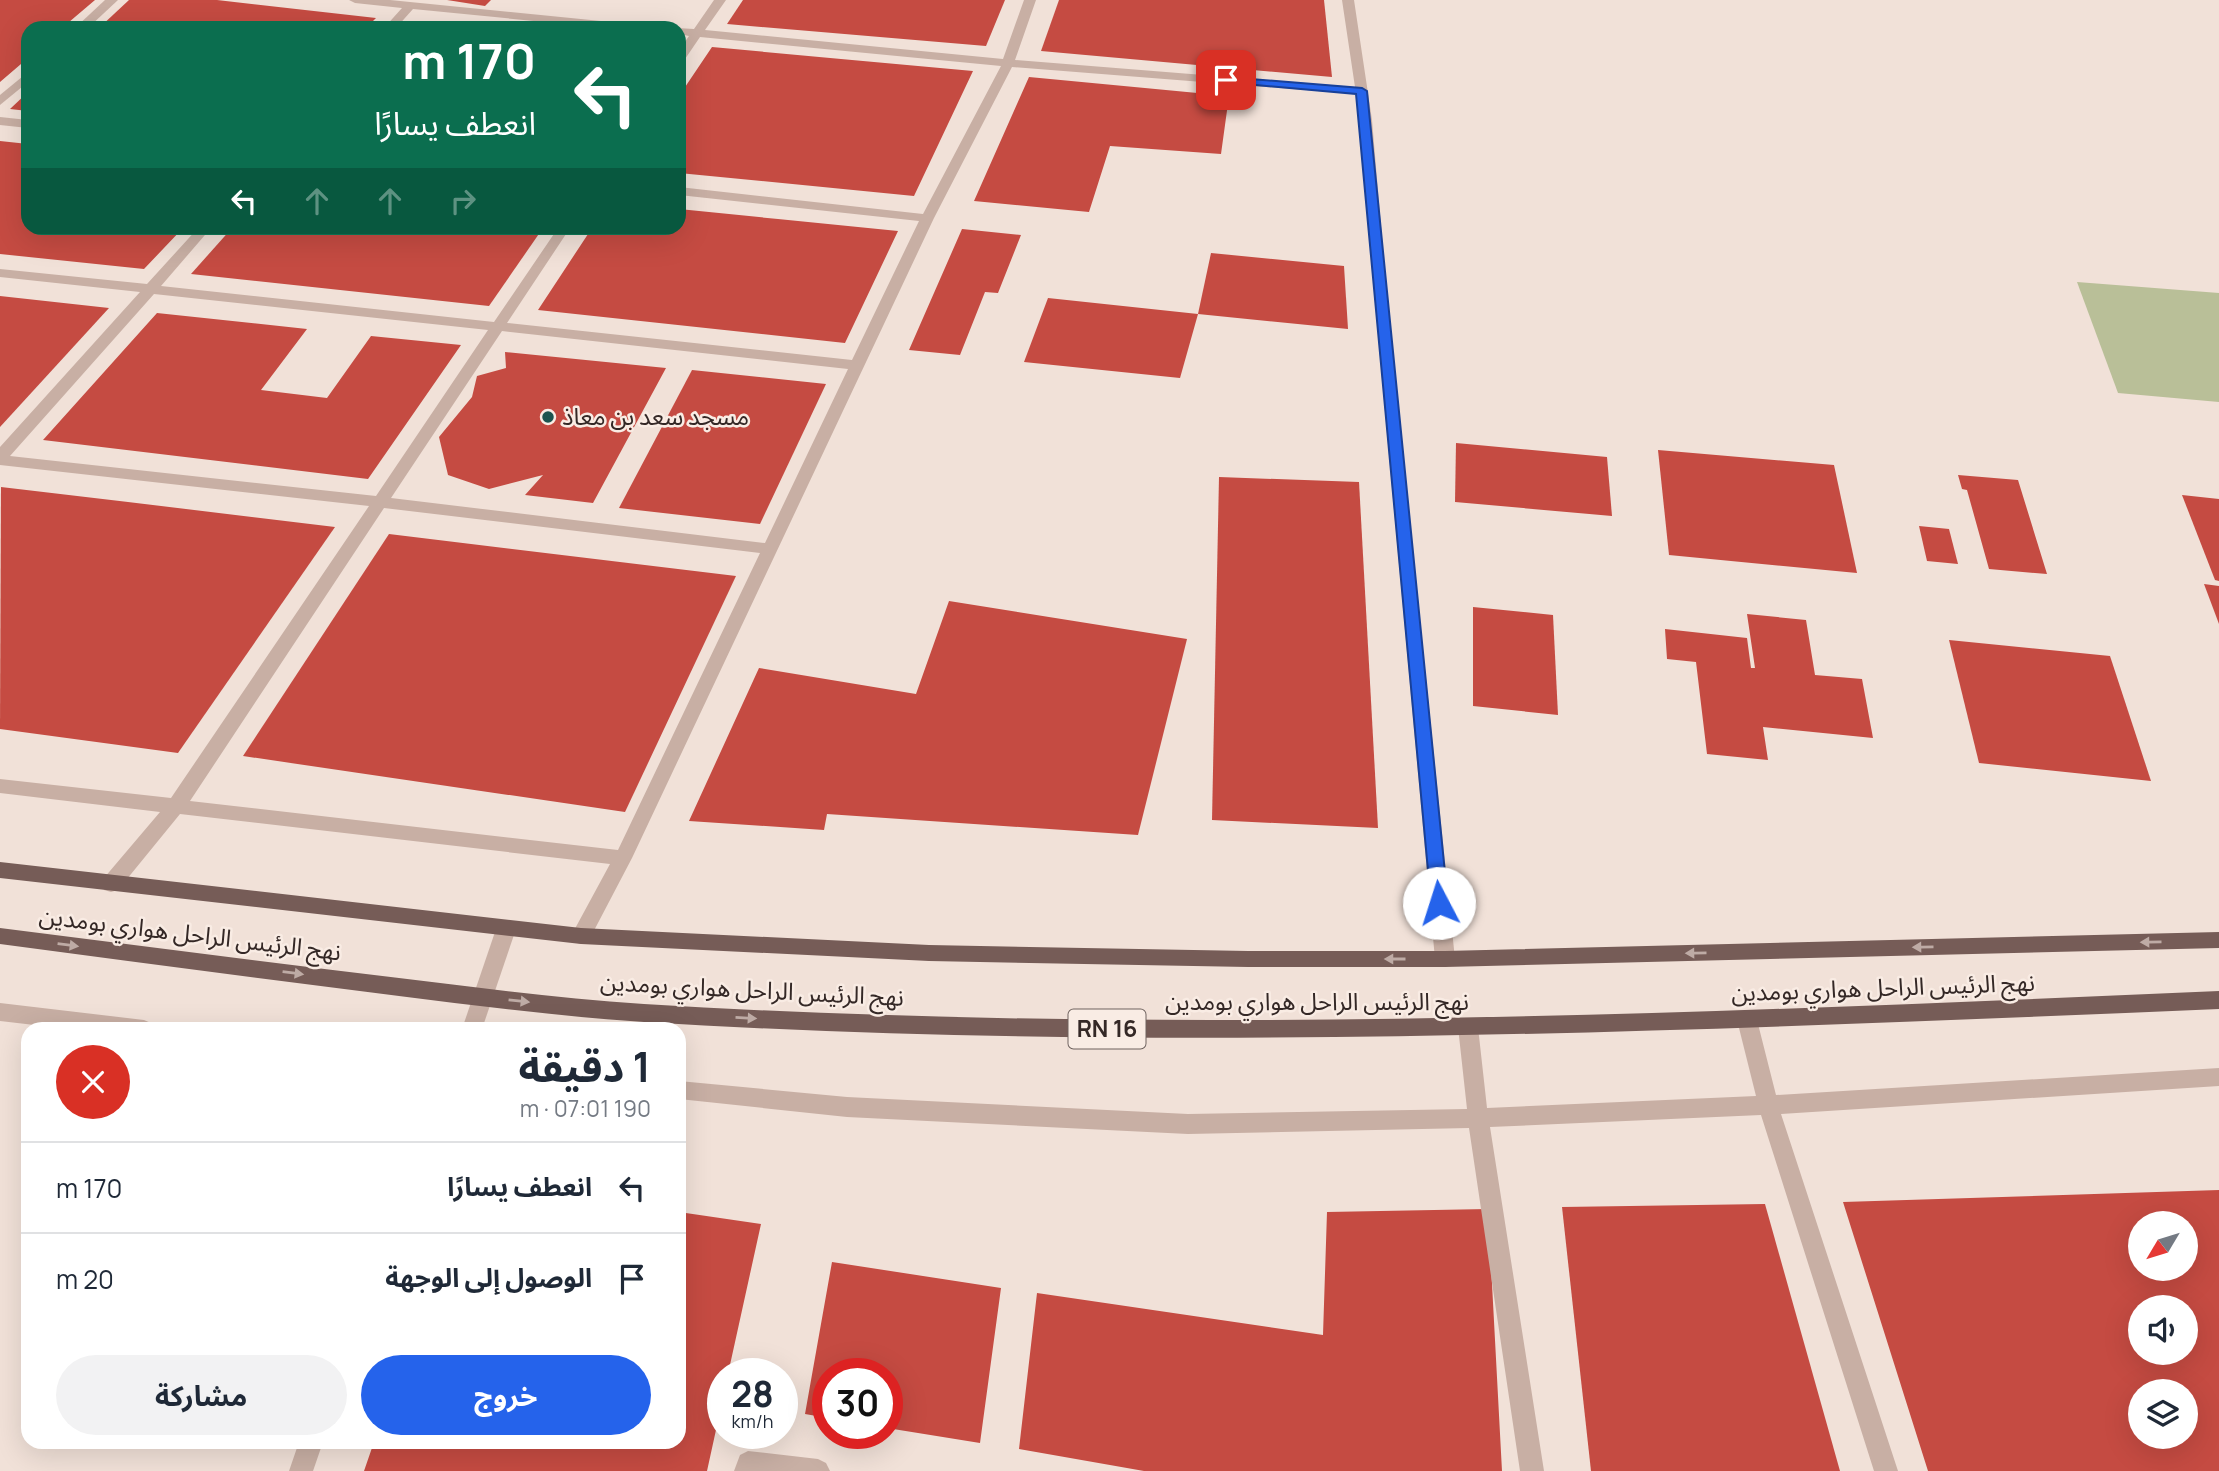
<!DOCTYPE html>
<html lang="ar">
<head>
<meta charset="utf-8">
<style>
	body { margin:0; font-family:Manrope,"Noto Sans Arabic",sans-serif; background:#f2f2f3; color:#1f2937; direction:rtl; height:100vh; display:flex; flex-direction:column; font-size:26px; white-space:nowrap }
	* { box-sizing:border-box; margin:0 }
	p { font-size:23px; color:#747a83 }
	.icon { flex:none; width:38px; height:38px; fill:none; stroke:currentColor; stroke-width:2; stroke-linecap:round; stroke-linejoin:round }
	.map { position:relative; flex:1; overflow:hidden; direction:ltr }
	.side { position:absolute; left:21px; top:1022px; width:665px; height:427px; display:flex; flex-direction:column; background:#fff; border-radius:21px; box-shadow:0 7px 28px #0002; direction:rtl }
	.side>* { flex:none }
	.guide { position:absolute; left:21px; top:21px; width:665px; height:214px; border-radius:21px; box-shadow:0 7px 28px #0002; direction:rtl; background:#0b6e4f; color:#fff; overflow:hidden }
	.needle { width:46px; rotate:232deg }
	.fabs { position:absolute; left:2128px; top:1211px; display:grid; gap:14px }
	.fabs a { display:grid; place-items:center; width:70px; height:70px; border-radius:50%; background:#fff; box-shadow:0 7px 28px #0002; font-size:35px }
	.speed { position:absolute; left:707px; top:1358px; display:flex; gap:14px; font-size:35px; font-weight:700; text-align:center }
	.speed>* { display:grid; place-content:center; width:91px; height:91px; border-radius:50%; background:#fff; box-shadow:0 7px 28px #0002; line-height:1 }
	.speed small { font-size:18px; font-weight:400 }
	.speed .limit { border:10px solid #d22; background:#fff; color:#111 }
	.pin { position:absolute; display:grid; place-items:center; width:60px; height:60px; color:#fff; margin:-30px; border-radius:14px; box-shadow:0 4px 10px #0006 }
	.me { position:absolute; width:77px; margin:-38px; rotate:355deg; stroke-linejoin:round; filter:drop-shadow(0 0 5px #0008) }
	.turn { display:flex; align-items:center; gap:24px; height:147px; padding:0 35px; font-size:32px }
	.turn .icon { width:91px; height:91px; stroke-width:2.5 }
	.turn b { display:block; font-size:49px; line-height:60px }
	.lanes { display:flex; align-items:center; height:66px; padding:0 35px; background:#0003; justify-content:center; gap:35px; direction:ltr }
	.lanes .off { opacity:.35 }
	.round { display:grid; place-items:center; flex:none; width:74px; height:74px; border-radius:37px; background:#f2f2f3 }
	.summary { display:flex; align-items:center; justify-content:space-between; height:119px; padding:0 35px }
	h1 { font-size:42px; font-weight:700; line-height:52px }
	.cta { display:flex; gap:14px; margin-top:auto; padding:14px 35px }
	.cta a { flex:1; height:80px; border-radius:42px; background:#2563eb; color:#fff; font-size:28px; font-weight:700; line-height:80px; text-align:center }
	.cta a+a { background:#f2f2f3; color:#1f2937 }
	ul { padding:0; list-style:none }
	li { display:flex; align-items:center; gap:21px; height:91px; padding:0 35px; border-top:2px solid #e0e1e3 }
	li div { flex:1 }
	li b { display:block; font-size:26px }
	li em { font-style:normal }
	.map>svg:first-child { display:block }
</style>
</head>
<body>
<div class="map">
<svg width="2219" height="1471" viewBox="0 0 2219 1471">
	<rect width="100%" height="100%" fill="#f1e1d8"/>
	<polygon fill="#b9bf98" points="2077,282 2219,293 2219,402 2118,393"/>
	<g fill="#c54b42" fill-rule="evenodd">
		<polygon points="0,0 95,0 62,28 28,28 28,58 0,82"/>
		<polygon points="129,0 217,0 376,18 366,28 99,28"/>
		<polygon points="447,0 491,0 485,6"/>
		<polygon points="743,0 1005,0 986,46 727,24"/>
		<polygon points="1059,0 1324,0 1332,77 1041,51"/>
		<polygon points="415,21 477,26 477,28 409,28"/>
		<polygon points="712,47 841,59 973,71 914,196 679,173 679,96"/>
		<polygon points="1029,77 1229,96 1221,154 1110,146 1089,212 974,201"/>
		<polygon points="28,92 28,111 10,109"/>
		<polygon points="0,141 28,144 28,228 183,228 144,269 0,254"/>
		<polygon points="679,209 778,219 898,231 845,343 538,310 592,228 679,228"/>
		<polygon points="232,228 543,228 489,306 191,274"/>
		<polygon points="962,229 1021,235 998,293 985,292 960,355 909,350"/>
		<polygon points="1211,253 1344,266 1348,329 1198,314"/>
		<polygon points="0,296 109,308 0,427"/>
		<polygon points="1048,298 1198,314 1180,378 1024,362"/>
		<polygon points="157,313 307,329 261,390 327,398 371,336 461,345 368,479 43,440"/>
		<polygon points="505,352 666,368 593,503 525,495 543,475 489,489 448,475 439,437 472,397 477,376 506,368"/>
		<polygon points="692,370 826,384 760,524 619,508"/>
		<polygon points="1456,443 1607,457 1612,516 1455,502"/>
		<polygon points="1658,450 1834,465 1857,573 1669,555"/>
		<polygon points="1958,475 2018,480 2047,574 1989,569 1967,490 1962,489"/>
		<polygon points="1219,477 1359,482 1378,828 1212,820"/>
		<polygon points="1,487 128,502 335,527 178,753 0,729"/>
		<polygon points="2182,495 2219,499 2219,581 2215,580"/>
		<polygon points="1919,526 1949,529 1958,564 1927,561"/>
		<polygon points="389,534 736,576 625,812 243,756"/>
		<polygon points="2204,584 2219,586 2219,624"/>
		<polygon points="949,601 1187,639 1138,835 827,814 824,830 689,821 759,668 916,694"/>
		<polygon points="1473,607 1553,615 1558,715 1473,706"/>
		<polygon points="1747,614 1806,620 1815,675 1862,679 1873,738 1763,727 1768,760 1707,754 1696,662 1667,659 1665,629 1747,638 1751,668 1755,668"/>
		<polygon points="1949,640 2110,656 2151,781 1979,763"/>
		<path d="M2219,1190V1471H1928L1843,1202ZM2140,1223H2186V1269H2140ZM2140,1307H2186V1353H2140ZM2140,1391H2186V1437H2140Z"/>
		<polygon points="1765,1204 1840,1471 1591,1471 1562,1207"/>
		<polygon points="1488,1209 1502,1471 1144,1471 1019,1449 1037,1293 1323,1335 1327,1212"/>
		<polygon points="679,1212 761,1224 728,1374 723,1374 723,1398 707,1471 364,1471 374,1442 679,1442"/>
		<polygon points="832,1262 1001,1288 980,1443 887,1428 887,1374 828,1374 828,1418 805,1414"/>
	</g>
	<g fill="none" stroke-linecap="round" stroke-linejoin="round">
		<g fill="#c8afa4" fill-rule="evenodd">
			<polygon points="105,0 118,0 88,28 75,28"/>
			<polygon points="349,0 390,0 641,25 647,28 605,28 413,9 396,28 384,28 402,8 355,3"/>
			<path d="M714,0H726L705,30L1003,59L1024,0H1036L1015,60L1355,87L1342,0H1354L1372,120L1389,320L1455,959L1452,965L1445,967L1438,965L1435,959L1356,94L1012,67L934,218L632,858L588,942L581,944L574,942L571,936L610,864L180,814L118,890L111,892L104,890L102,884L104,878L160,812L0,793V779L171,798L369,506L0,465V447L140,292L0,277V269L147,284L198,228H211L161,286L494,322L558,228H570L507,323L852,360L919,221L679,195V187L923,214L1001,66L700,37L683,62L679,63V50L689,36L679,34L677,28L694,29ZM154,294L488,330L376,496L10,456ZM502,331L848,369L765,543L391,498ZM384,508L760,553L618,850L190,801Z"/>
			<polygon points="28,72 28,82 0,105 0,95"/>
			<polygon points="0,117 28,120 28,128 0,125"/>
			<polygon points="506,921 513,923 516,929 482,1029 462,1029 496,929 499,923"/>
			<polygon points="0,1003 144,1020 151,1023 154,1029 69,1029 0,1021"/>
			<polygon points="1747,1011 1754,1014 1757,1020 1776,1095 2219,1068 2219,1086 1781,1114 1898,1471 1874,1471 1761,1115 1490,1127 1544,1471 1520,1471 1469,1128 1188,1134 847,1117 679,1099 679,1081 847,1097 1188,1114 1467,1109 1458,1027 1461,1021 1468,1018 1475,1021 1478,1027 1487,1108 1756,1096 1737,1020 1740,1014"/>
			<polygon points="299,1442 323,1442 313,1471 289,1471"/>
			<polygon points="748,1451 818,1459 826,1463 830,1471 734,1471 740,1455"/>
		</g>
		<g fill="#765c57" fill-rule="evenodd">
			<polygon points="0,862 581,928 929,945 1248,951 1445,951 2219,932 2219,948 1445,967 1248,967 929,961 581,944 0,878"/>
			<path d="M0,928C133,945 266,962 399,978C481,988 562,999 644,1004C1168,1036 1694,1014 2219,991V1009C1694,1031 1168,1054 644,1022C562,1017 480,1006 399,996C266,979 133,962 0,944Z"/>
		</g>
	</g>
	<defs><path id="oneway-solid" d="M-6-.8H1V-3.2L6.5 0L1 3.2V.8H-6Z" transform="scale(1.75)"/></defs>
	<g fill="#beaba5">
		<use href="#oneway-solid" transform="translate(2151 942) rotate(179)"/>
		<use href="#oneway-solid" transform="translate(68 945) rotate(7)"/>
		<use href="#oneway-solid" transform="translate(1923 947) rotate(179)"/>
		<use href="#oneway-solid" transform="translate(1696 953) rotate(179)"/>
		<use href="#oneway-solid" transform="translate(1395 959) rotate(180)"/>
		<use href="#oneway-solid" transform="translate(293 973) rotate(7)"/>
		<use href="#oneway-solid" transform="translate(519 1001) rotate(6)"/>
		<use href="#oneway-solid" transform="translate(746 1018) rotate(3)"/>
	</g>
	<polygon fill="#2563eb" stroke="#184099" stroke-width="2" points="1226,77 1362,88 1367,91 1448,903 1445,908 1439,910 1433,908 1431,903 1356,94 1222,82 1222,78"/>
	<circle fill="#1c544f" stroke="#f9ece4" stroke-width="2.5" cx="548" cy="417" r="7"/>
	<g text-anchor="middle" stroke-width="5" stroke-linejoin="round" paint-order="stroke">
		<rect fill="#f9ece4" stroke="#6f635f" stroke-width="2" x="1068.5" y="1009.5" width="77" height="39" rx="5"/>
		<g font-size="23" font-weight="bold" fill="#342826">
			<text x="1107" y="1037">RN 16</text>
		</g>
		<g font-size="24" fill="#342826" stroke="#f9ece4" text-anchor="start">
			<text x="562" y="425">مسجد سعد بن معاذ</text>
		</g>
		<g font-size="24" fill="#342826" stroke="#f9ece4">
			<text transform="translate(190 934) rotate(7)" y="8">نهج الرئيس الراحل هواري بومدين</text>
			<text transform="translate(1883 988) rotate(-2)" y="8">نهج الرئيس الراحل هواري بومدين</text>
			<text transform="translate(752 990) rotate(3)" y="8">نهج الرئيس الراحل هواري بومدين</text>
			<text x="1317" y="1010">نهج الرئيس الراحل هواري بومدين</text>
		</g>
	</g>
</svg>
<div class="fabs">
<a><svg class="needle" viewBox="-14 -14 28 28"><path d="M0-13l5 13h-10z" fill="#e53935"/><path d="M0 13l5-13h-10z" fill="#747a83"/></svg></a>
<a><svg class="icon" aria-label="sound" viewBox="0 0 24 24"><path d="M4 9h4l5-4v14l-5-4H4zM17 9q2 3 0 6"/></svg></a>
<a><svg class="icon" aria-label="layers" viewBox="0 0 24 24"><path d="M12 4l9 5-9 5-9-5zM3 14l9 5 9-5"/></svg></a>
</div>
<div class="speed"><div>28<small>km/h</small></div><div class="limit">30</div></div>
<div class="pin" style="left:1226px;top:80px;background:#d93025"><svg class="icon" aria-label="arrive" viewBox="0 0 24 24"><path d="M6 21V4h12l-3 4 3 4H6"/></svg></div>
<svg class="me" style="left:1439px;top:903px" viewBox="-20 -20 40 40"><circle r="19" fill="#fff"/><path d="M0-13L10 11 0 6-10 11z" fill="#2563eb"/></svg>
<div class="guide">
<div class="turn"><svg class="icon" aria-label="left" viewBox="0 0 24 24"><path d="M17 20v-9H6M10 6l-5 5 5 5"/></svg><div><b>170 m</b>انعطف يسارًا</div></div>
<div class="lanes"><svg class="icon" aria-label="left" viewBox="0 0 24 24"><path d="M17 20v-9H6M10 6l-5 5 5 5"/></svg><svg class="icon off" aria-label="ahead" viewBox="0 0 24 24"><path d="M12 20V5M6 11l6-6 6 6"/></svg><svg class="icon off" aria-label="ahead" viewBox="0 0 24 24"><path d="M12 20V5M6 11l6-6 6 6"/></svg><svg class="icon off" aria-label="right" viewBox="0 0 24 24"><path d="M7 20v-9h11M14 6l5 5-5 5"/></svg></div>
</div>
<section class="side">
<div class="summary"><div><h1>1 دقيقة</h1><p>190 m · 07:01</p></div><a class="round" style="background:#d93025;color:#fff"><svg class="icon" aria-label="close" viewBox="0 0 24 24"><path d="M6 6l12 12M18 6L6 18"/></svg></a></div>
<ul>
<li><svg class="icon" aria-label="left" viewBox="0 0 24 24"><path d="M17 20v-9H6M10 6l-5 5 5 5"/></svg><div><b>انعطف يسارًا</b></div><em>170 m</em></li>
<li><svg class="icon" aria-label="arrive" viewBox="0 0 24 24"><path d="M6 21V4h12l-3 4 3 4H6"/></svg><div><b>الوصول إلى الوجهة</b></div><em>20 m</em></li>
</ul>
<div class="cta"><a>خروج</a><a>مشاركة</a></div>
</section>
</div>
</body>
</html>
